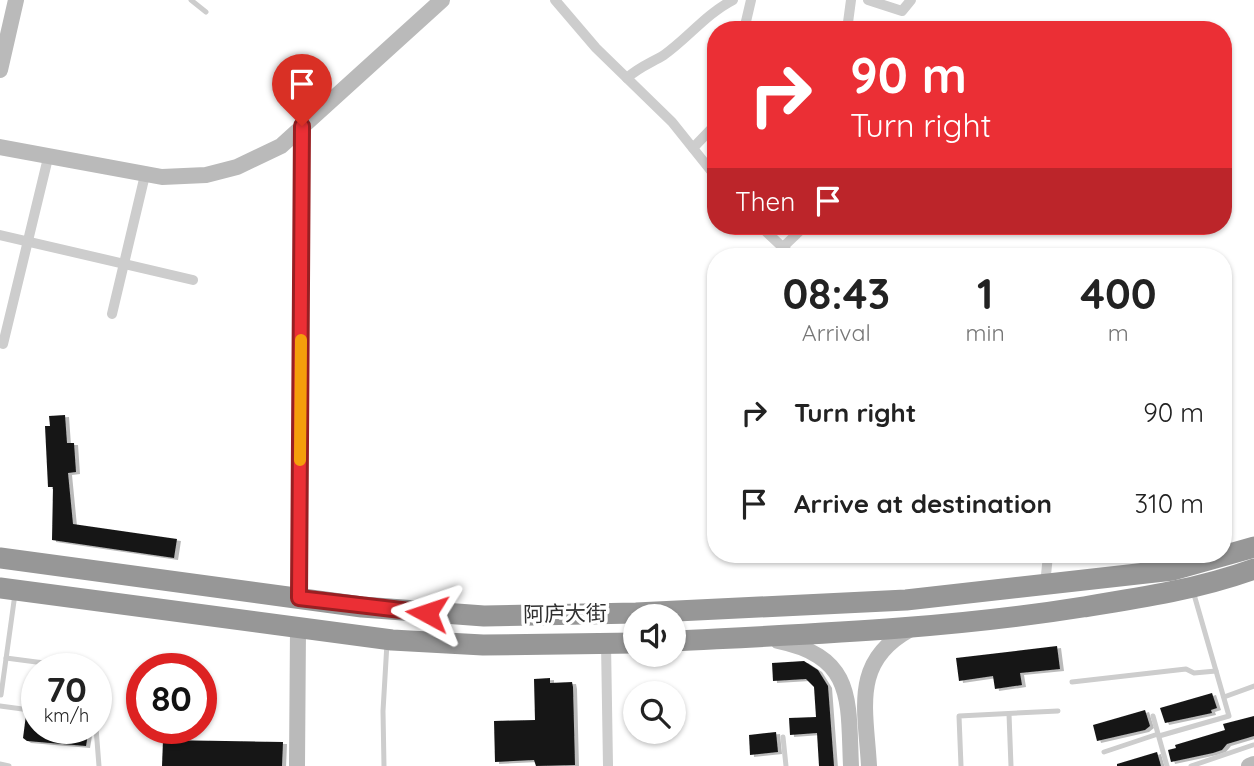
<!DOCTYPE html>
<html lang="en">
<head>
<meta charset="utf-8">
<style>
	body { margin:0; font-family:Quicksand,"Noto Sans SC",sans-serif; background:#f6f6f6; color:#222; height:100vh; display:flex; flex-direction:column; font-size:26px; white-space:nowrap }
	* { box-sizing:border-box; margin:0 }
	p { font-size:23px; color:#767676 }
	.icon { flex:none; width:38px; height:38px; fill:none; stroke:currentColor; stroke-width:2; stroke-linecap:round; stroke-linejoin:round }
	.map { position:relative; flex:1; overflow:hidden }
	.details { position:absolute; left:707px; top:248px; width:525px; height:315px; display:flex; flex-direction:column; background:#fff; border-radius:28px; box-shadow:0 2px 5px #0004 }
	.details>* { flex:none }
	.guide { position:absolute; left:707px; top:21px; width:525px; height:214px; border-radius:28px; box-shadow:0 2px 5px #0004; background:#eb2f35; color:#fff; overflow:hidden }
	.controls { position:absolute; left:623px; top:604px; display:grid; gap:14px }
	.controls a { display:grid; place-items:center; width:63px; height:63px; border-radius:50%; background:#fff; box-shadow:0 2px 5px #0004; font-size:35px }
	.speed { position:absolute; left:21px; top:653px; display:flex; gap:14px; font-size:35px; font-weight:700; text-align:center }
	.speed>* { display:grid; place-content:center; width:91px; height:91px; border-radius:50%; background:#fff; box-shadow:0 2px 5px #0004; line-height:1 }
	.speed small { font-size:18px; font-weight:400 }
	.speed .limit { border:10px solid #d22; background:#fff; color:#111 }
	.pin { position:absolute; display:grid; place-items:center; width:60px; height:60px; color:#fff; margin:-72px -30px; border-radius:50% 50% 50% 0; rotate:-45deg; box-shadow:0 0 7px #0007 }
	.pin .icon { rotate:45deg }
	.me { position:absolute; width:77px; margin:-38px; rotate:275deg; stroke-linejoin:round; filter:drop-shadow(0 0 5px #0008) }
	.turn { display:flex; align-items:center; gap:24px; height:147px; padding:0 28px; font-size:32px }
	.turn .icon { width:91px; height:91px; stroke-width:2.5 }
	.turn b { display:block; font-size:49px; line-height:60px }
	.then { display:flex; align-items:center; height:66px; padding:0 28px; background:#0003; gap:14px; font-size:26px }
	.eta { display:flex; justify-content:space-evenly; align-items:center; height:119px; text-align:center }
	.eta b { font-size:42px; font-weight:800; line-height:49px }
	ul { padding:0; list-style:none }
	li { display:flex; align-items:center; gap:21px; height:91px; padding:0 28px }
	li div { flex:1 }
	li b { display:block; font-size:26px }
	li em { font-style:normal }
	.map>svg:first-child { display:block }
</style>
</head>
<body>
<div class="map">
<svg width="1254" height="766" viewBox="0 0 1254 766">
	<defs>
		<filter id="shadow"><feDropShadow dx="4" dy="2" stdDeviation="0" flood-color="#0004"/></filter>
	</defs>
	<rect width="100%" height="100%" fill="#fff"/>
	<g fill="#171717" filter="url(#shadow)">
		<polygon points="65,415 67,443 74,443 76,472 68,473 73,524 177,539 174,558 52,540 53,487 48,487 45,426 50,426 49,416"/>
		<polygon points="1057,646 1060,669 1020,673 1022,685 995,689 993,676 959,681 956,658"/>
		<polygon points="804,661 818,670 828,686 834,766 819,766 817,733 790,735 789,718 816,717 814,687 806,679 773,681 772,663"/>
		<polygon points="550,678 550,683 572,682 573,687 575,765 536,766 534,760 495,762 494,721 535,720 534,679"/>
		<polygon points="1212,693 1217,708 1211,710 1212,713 1165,723 1160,708"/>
		<polygon points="1145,710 1150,726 1145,730 1097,741 1093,725"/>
		<polygon points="26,715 37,716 37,728 89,728 86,746 27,741 23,738"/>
		<polygon points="1254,716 1254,736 1227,744 1222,750 1213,753 1171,762 1168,750 1176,748 1175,745 1225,730 1223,724"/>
		<polygon points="776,732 778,752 750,755 749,735"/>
		<polygon points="163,740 283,742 282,766 162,766"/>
		<polygon points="1157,752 1161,766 1117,766 1117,764"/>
	</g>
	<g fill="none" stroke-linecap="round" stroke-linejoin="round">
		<g stroke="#cdcdcd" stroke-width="5">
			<polyline points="191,0 206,12"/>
			<polyline points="6,658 82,668"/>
			<polyline points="1072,682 1186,669 1194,673 1216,671"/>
			<polyline points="1,695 15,594"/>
			<polyline points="1224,697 1254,686"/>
			<polyline points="0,706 37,711"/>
			<polyline points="1009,714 1011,766"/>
			<polyline points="1153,716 1167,766"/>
			<polyline points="96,728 99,766"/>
			<polyline points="1159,736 1229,716 1193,591"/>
			<polyline points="783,737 786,766"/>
			<polyline points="1104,752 1158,734"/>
			<polyline points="0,764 9,766"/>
			<polyline points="384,766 383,711 387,643"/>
			<polyline points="961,766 959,716 1058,711"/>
			<polyline points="1191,766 1253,745"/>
		</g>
		<g stroke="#cdcdcd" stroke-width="10">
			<polyline points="555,0 596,48 672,122 716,177"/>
			<polyline points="868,0 902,11 911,0"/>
			<polyline points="744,30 751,0"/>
			<polyline points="847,30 851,0"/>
			<path d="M627,78C639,67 651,63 664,55C688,38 706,14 733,0"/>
			<polyline points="693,148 716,124"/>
			<polyline points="760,226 793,257"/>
			<polyline points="0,235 193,280"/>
			<polyline points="782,248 805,226"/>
			<polyline points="112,314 145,175"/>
			<polyline points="3,344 48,158"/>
			<polyline points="1045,585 1048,555"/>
			<polyline points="606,643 608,766"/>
		</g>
		<g stroke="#bababa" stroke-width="16">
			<polyline points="0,70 16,0"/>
			<polyline points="0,147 162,177 206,175 237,167 281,146 442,0"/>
			<polyline points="299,598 302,126"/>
			<path d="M778,641C855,657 848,700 851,766"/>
			<polyline points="297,766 298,628"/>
			<path d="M869,766C866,710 851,662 909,630"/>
			<polyline points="1249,766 1254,764"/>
		</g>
		<g stroke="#979797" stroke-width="21">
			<polyline points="0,558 362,607 484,616 636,613 906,600 1173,570 1254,547"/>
			<polyline points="0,588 392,640 483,645 635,643"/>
			<path d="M674,641C811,634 947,629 1083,607C1140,598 1199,589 1254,569"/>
		</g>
	</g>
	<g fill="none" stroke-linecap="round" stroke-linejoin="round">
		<defs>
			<polyline id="route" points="302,126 299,598 427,613"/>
		</defs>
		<use href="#route" stroke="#991f22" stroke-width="18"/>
		<use href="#route" stroke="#eb2f35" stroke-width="12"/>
		<polyline stroke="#f59e0b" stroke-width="12" points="300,460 301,340"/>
	</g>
	<g text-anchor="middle" stroke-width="7" stroke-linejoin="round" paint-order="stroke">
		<g font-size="21" fill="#303030" stroke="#fff">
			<text transform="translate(565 614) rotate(-1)" y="7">阿庐大街</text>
		</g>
	</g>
</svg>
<div class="controls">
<a><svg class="icon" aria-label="sound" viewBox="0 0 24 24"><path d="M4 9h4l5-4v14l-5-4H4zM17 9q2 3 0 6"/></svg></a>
<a><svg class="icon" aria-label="search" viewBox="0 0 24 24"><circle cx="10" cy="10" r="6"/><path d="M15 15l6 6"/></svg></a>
</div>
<div class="speed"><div>70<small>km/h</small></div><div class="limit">80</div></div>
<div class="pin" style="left:302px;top:126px;background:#d93025"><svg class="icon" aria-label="arrive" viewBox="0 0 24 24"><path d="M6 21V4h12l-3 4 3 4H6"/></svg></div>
<svg class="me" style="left:427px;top:613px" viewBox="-20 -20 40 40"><path d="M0-17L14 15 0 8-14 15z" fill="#eb2f35" stroke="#fff" stroke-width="4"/></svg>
<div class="guide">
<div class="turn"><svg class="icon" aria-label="right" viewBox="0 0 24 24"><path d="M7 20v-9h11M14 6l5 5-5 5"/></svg><div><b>90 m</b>Turn right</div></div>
<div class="then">Then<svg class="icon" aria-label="arrive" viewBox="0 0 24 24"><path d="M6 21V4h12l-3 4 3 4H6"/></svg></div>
</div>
<section class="details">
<div class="eta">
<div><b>08:43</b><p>Arrival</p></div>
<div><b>1</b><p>min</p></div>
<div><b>400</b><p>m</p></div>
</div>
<ul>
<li><svg class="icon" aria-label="right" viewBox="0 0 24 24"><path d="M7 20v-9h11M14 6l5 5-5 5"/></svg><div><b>Turn right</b></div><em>90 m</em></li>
<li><svg class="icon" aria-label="arrive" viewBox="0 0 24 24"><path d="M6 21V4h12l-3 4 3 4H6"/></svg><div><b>Arrive at destination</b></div><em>310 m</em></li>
</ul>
</section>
</div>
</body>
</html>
